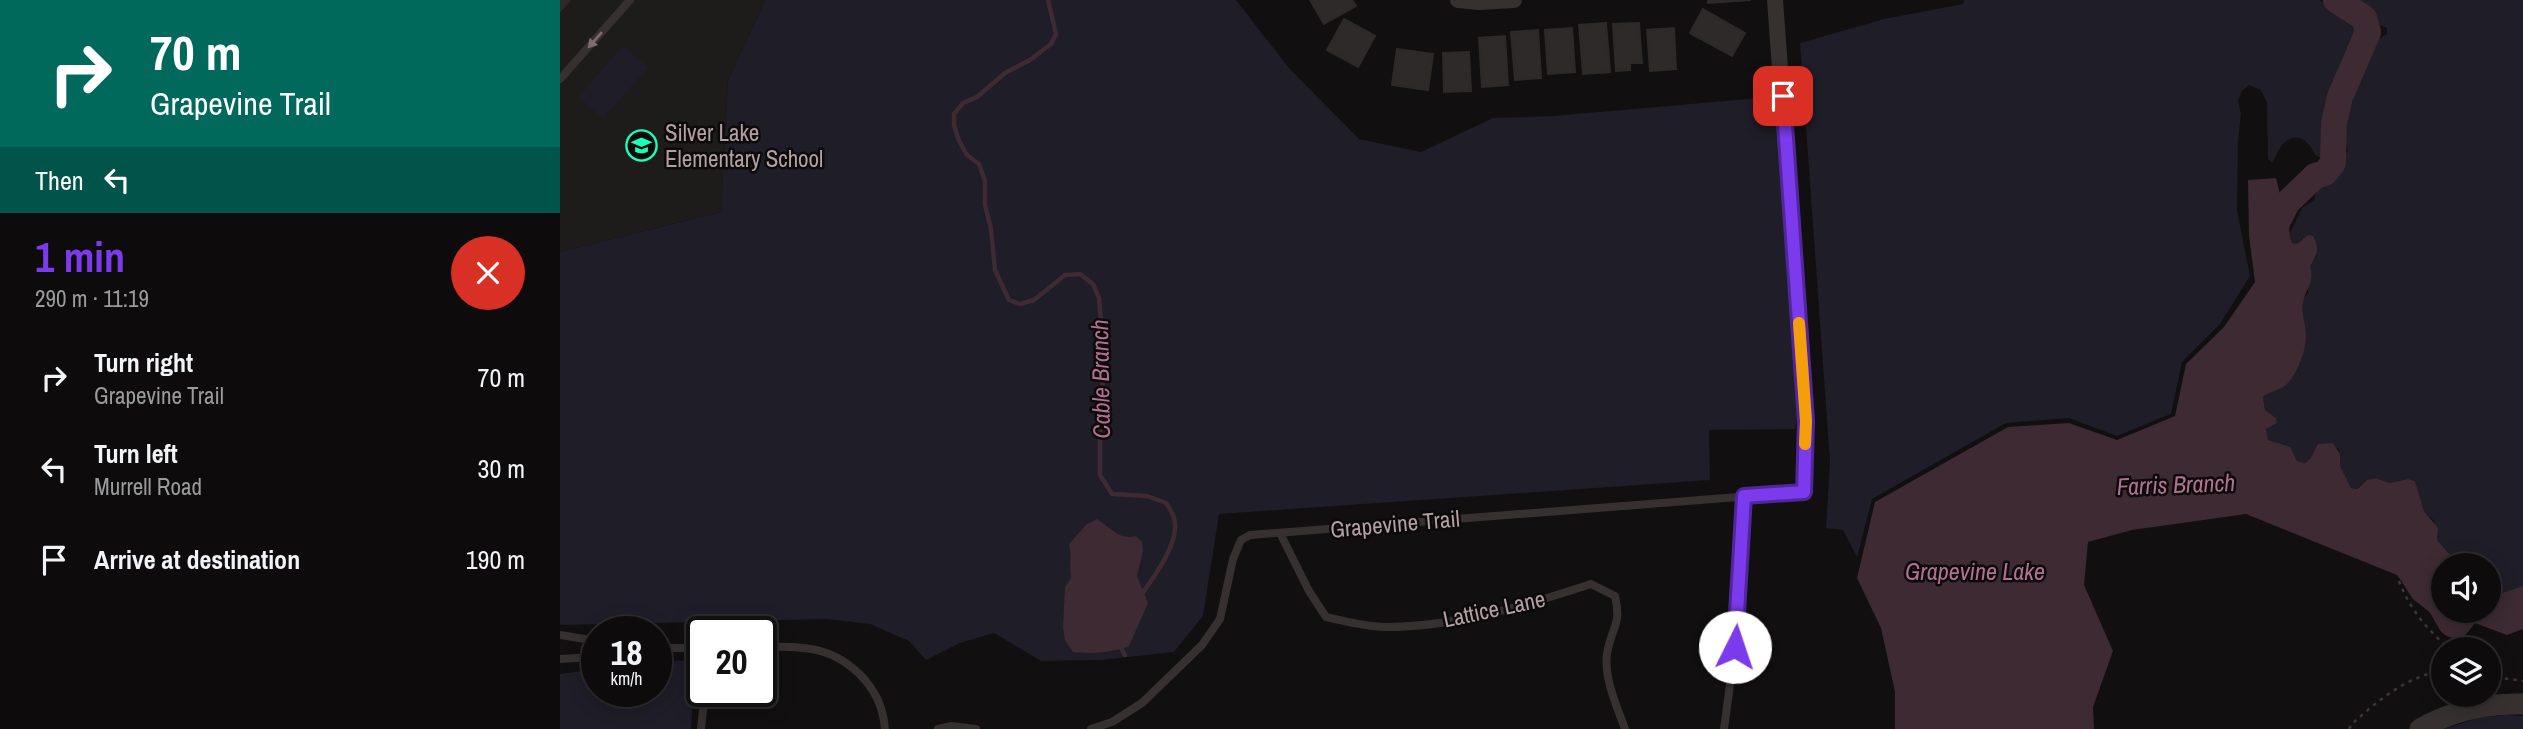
<!DOCTYPE html>
<html lang="en">
<head>
<meta charset="utf-8">
<style>
	body { margin:0; font-family:"Archivo Narrow",sans-serif; background:#1b1919; color:#f1f3f6; height:100vh; display:flex; flex-direction:column; font-size:26px; white-space:nowrap }
	* { box-sizing:border-box; margin:0 }
	p { font-size:23px; color:#9a9b9d }
	.icon { flex:none; width:38px; height:38px; fill:none; stroke:currentColor; stroke-width:2; stroke-linecap:round; stroke-linejoin:round }
	.map { position:relative; flex:1; overflow:hidden }
	.side { display:flex; flex-direction:column; background:#0d0b0b; width:560px }
	.side>* { flex:none }
	.hud { background:#00695c; color:#fff; overflow:hidden }
	.fabs { position:absolute; left:1871px; top:553px; display:grid; gap:14px }
	.fabs a { display:grid; place-items:center; width:70px; height:70px; border-radius:50%; background:#0d0b0b; box-shadow:0 4px 18px #0003,0 0 0 2px #2d2b2c; font-size:35px }
	.speed { position:absolute; left:21px; top:616px; display:flex; gap:14px; font-size:35px; font-weight:700; text-align:center }
	.speed>* { display:grid; place-content:center; width:91px; height:91px; border-radius:50%; background:#0d0b0b; box-shadow:0 4px 18px #0003,0 0 0 2px #2d2b2c; line-height:1 }
	.speed small { font-size:18px; font-weight:400 }
	.speed .limit { border:4px solid #111; border-radius:10px; background:#fff; color:#111 }
	.pin { position:absolute; display:grid; place-items:center; width:60px; height:60px; color:#fff; margin:-30px; border-radius:14px; box-shadow:0 4px 10px #0006 }
	.me { position:absolute; width:77px; margin:-38px; rotate:4deg; stroke-linejoin:round; filter:drop-shadow(0 0 5px #0008) }
	.turn { display:flex; align-items:center; gap:24px; height:147px; padding:0 35px; font-size:32px }
	.turn .icon { width:91px; height:91px; stroke-width:2.5 }
	.turn b { display:block; font-size:49px; line-height:60px }
	.then { display:flex; align-items:center; height:66px; padding:0 35px; background:#0003; gap:14px; font-size:26px }
	.round { display:grid; place-items:center; flex:none; width:74px; height:74px; border-radius:37px; background:#1b1919 }
	.summary { display:flex; align-items:center; justify-content:space-between; height:119px; padding:0 35px }
	h1 { font-size:42px; font-weight:700; line-height:52px; color:#7c3aed }
	ul { padding:0; list-style:none }
	li { display:flex; align-items:center; gap:21px; height:91px; padding:0 35px }
	li div { flex:1 }
	li b { display:block; font-size:26px }
	li em { font-style:normal }
	main { display:flex; flex:1; min-height:0 }
	.map>svg:first-child { display:block }
</style>
</head>
<body>
<main>
<section class="side">
<div class="hud">
<div class="turn"><svg class="icon" aria-label="right" viewBox="0 0 24 24"><path d="M7 20v-9h11M14 6l5 5-5 5"/></svg><div><b>70 m</b>Grapevine Trail</div></div>
<div class="then">Then<svg class="icon" aria-label="left" viewBox="0 0 24 24"><path d="M17 20v-9H6M10 6l-5 5 5 5"/></svg></div>
</div>
<div class="summary"><div><h1>1 min</h1><p>290 m · 11:19</p></div><a class="round" style="background:#d93025;color:#fff"><svg class="icon" aria-label="close" viewBox="0 0 24 24"><path d="M6 6l12 12M18 6L6 18"/></svg></a></div>
<ul>
<li><svg class="icon" aria-label="right" viewBox="0 0 24 24"><path d="M7 20v-9h11M14 6l5 5-5 5"/></svg><div><b>Turn right</b><p>Grapevine Trail</p></div><em>70 m</em></li>
<li><svg class="icon" aria-label="left" viewBox="0 0 24 24"><path d="M17 20v-9H6M10 6l-5 5 5 5"/></svg><div><b>Turn left</b><p>Murrell Road</p></div><em>30 m</em></li>
<li><svg class="icon" aria-label="arrive" viewBox="0 0 24 24"><path d="M6 21V4h12l-3 4 3 4H6"/></svg><div><b>Arrive at destination</b></div><em>190 m</em></li>
</ul>
</section>
<div class="map">
<svg width="1963" height="729" viewBox="0 0 1963 729">
	<rect width="100%" height="100%" fill="#110f0f"/>
	<polygon fill="#1e1b1b" points="0,0 205,0 168,80 161,212 0,252"/>
	<g fill="#1f1d27">
		<polygon points="205,0 676,0 729,68 799,139 861,152 933,118 993,116 1223,96 1238,412 1235,429 1149,430 1150,480 659,514 643,616 614,652 541,660 481,661 434,633 400,643 366,660 349,641 310,624 266,619 0,625 0,252 161,212 168,80"/>
		<path d="M1404,0H1759L1785,15L1796,25V34L1785,54L1771,93L1766,116L1764,159L1755,155C1750,142 1738,130 1724,143C1719,147 1716,157 1712,163L1708,159L1707,102L1701,90L1689,85L1682,91L1678,101L1681,114L1678,141L1677,210L1690,276L1660,324L1622,362L1611,414L1557,436L1509,418L1446,423L1312,499L1297,557L1283,530L1266,528L1270,462L1240,43L1324,19L1403,4Z"/>
		<path d="M1791,0H1963V586L1939,594L1929,595L1928,565H1899L1877,540L1874,521L1864,511L1855,481L1848,479L1830,483L1816,478L1807,480L1796,489L1790,488L1779,466L1780,454L1778,448L1745,463L1737,461C1732,449 1720,443 1708,440L1705,434L1712,416L1705,410L1703,397L1740,364L1746,334L1743,322V299L1748,293L1749,266L1757,256L1742,239L1737,244L1732,243L1730,233L1742,208L1754,200L1757,189C1769,185 1771,173 1783,169L1786,154L1788,151C1777,133 1804,71 1808,47C1812,44 1824,35 1827,34V28L1817,24L1804,9Z"/>
		<polygon points="63,46 88,68 43,118 18,97"/>
		<polygon points="96,660 135,661 131,729 0,729 0,674 37,669 37,691 96,691"/>
		<polygon points="1946,715 1963,716 1963,729 1884,729 1918,718"/>
	</g>
	<g fill="#3d2a33">
		<path d="M1716,178L1732,243L1737,244L1748,235L1753,236C1760,248 1757,256 1750,266C1755,283 1746,288 1743,302C1741,314 1746,324 1746,335C1746,351 1738,373 1726,385C1719,391 1709,391 1703,397L1705,410L1716,418L1717,423L1706,429L1708,440L1730,447L1737,461L1745,463L1751,458L1758,444L1773,443L1780,454V466L1791,488L1797,489L1807,480L1816,478L1830,483L1848,479L1855,481L1864,511L1878,528L1877,540L1899,565H1883V576L1876,573L1873,578L1879,588L1883,589V611H1928L1929,595L1939,594L1963,586V629L1947,635L1915,623L1903,638C1880,640 1880,628 1870,613C1866,608 1858,604 1853,599C1847,591 1843,582 1837,575L1686,514L1572,530L1528,542L1524,585L1553,651L1533,707L1534,729H1335V692L1321,628L1297,578L1315,502L1448,427L1509,423L1557,440L1615,416L1626,364L1664,327L1695,282L1689,236L1688,180Z"/>
		<path d="M537,519C550,527 559,541 576,536L582,542L583,551L577,576L588,603L569,646C550,653 534,654 513,652L505,640L503,628L505,587L511,578C509,566 512,556 509,544L526,525Z"/>
	</g>
	<g fill="none" stroke-linecap="round" stroke-linejoin="round">
		<g stroke="#3d2a33" stroke-width="4.5">
			<path d="M488,0L496,34L491,44L470,60L445,73L417,97L403,103L394,114V125L399,141L407,155L419,164L425,181V205L431,229L435,270L449,300L460,304L474,300L505,275L520,274L533,284L539,298L544,359L540,425V475L552,494L587,496L606,503C609,508 613,513 614,518C621,543 593,577 580,597"/>
			<polyline points="560,646 565,655"/>
		</g>
		<polyline stroke="#3d2a33" stroke-width="26" points="1717,242 1716,225 1727,203 1755,176 1765,173 1773,163 1774,123 1780,97 1808,32 1804,18 1776,0"/>
	</g>
	<g fill="#2e2a2a" stroke="#2d2929" stroke-width="2">
		<polygon points="0,0 10,0 0,11"/>
		<polygon points="750,0 792,0 796,6 764,24"/>
		<polygon points="1148,0 1191,0 1148,3"/>
		<polygon points="1143,9 1185,33 1172,56 1130,33"/>
		<polygon points="784,19 815,36 798,67 767,50"/>
		<polygon points="1046,23 1050,72 1023,74 1019,25"/>
		<polygon points="1079,23 1082,63 1070,63 1070,70 1056,71 1053,24"/>
		<polygon points="1012,28 1015,72 988,74 985,30"/>
		<polygon points="1114,28 1116,69 1090,71 1087,30"/>
		<polygon points="978,30 981,78 955,80 951,32"/>
		<polygon points="945,36 948,85 922,87 919,38"/>
		<polygon points="837,49 873,54 868,90 832,85"/>
		<polygon points="909,52 911,91 884,92 883,53"/>
	</g>
	<g fill="none" stroke-linecap="round" stroke-linejoin="round">
		<g stroke="#3d3638" stroke-width="2.5" stroke-dasharray="3.5 5" stroke-linecap="butt">
			<path d="M1839,581C1849,608 1868,631 1890,649"/>
			<polyline points="1928,676 1963,681"/>
			<path d="M1789,729L1792,724C1816,702 1848,675 1883,671"/>
		</g>
		<g stroke="#363031" stroke-width="8">
			<polyline points="0,79 70,0"/>
			<path d="M720,533L749,591L766,617C785,621 805,627 825,627C896,627 964,606 1031,584L1055,596C1062,626 1051,627 1047,654C1044,680 1057,706 1065,729"/>
			<polyline points="0,635 37,641"/>
			<path d="M201,647C244,646 275,646 305,680C318,696 323,709 325,729"/>
			<polyline points="96,648 142,648"/>
			<polyline points="0,659 37,657"/>
			<polyline points="141,729 145,691"/>
			<polyline points="378,729 392,726 416,729"/>
			<polyline points="531,729 552,722 582,703 642,645 660,619 673,559 681,540 690,535 1244,492"/>
			<polyline points="1164,729 1175,647 1184,496"/>
		</g>
		<g stroke="#363031" stroke-width="16">
			<polyline points="898,0 919,2 954,0"/>
			<polyline points="1215,0 1246,421 1244,492"/>
		</g>
		<path stroke="#363031" stroke-width="21" d="M1860,729C1891,711 1927,703 1963,704"/>
	</g>
	<defs><path id="oneway-solid" d="M-6-.8H1V-3.2L6.5 0L1 3.2V.8H-6Z" transform="scale(1.75)"/></defs>
	<use fill="#7b6d70" href="#oneway-solid" transform="translate(35 40) rotate(131)"/>
	<g fill="none" stroke-linecap="round" stroke-linejoin="round">
		<defs>
			<polyline id="route" points="1175,647 1184,496 1244,492 1246,421 1223,96"/>
		</defs>
		<use href="#route" stroke="#51269a" stroke-width="18"/>
		<use href="#route" stroke="#7c3aed" stroke-width="12"/>
		<polyline stroke="#f59e0b" stroke-width="12" points="1239,323 1246,421 1245,444"/>
	</g>
	<defs>
		<symbol id="school-ring" viewBox="-11 -11 22 22"><circle r="9.5" fill="#0c0a0a" stroke="#19ffbb" stroke-width="1.5"/><path d="M0-5L7-2L0 1L-7-2ZM-4 1L0 2.5L4 1V4Q0 6-4 4Z" fill="#19ffbb"/></symbol>
	</defs>
	<g fill-rule="evenodd">
		<use href="#school-ring" x="64" y="128" width="35" height="35"/>
	</g>
	<g text-anchor="middle" stroke-width="5" stroke-linejoin="round" paint-order="stroke">
		<g font-size="23" fill="#b39fa4" stroke="#0c0a0a" text-anchor="start">
			<text x="105" y="141">Silver Lake<tspan x="105" dy="26">Elementary School</tspan></text>
		</g>
		<g font-size="23" fill="#b39fa4" stroke="#0c0a0a">
			<text transform="translate(835 524) rotate(-5)" y="8">Grapevine Trail</text>
			<text transform="translate(934 609) rotate(-12)" y="8">Lattice Lane</text>
		</g>
		<g font-size="24" font-style="italic" fill="#b37192" stroke="#0c0a0a">
			<text transform="translate(541 379) rotate(-91)" y="8">Cable Branch</text>
			<text transform="translate(1616 485) rotate(-2)" y="8">Farris Branch</text>
			<text x="1415" y="580">Grapevine Lake</text>
		</g>
	</g>
</svg>
<div class="fabs">
<a><svg class="icon" aria-label="sound" viewBox="0 0 24 24"><path d="M4 9h4l5-4v14l-5-4H4zM17 9q2 3 0 6"/></svg></a>
<a><svg class="icon" aria-label="layers" viewBox="0 0 24 24"><path d="M12 4l9 5-9 5-9-5zM3 14l9 5 9-5"/></svg></a>
</div>
<div class="speed"><div>18<small>km/h</small></div><div class="limit">20</div></div>
<div class="pin" style="left:1223px;top:96px;background:#d93025"><svg class="icon" aria-label="arrive" viewBox="0 0 24 24"><path d="M6 21V4h12l-3 4 3 4H6"/></svg></div>
<svg class="me" style="left:1175px;top:647px" viewBox="-20 -20 40 40"><circle r="19" fill="#fff"/><path d="M0-13L10 11 0 6-10 11z" fill="#7c3aed"/></svg>
</div>
</main>
</body>
</html>
